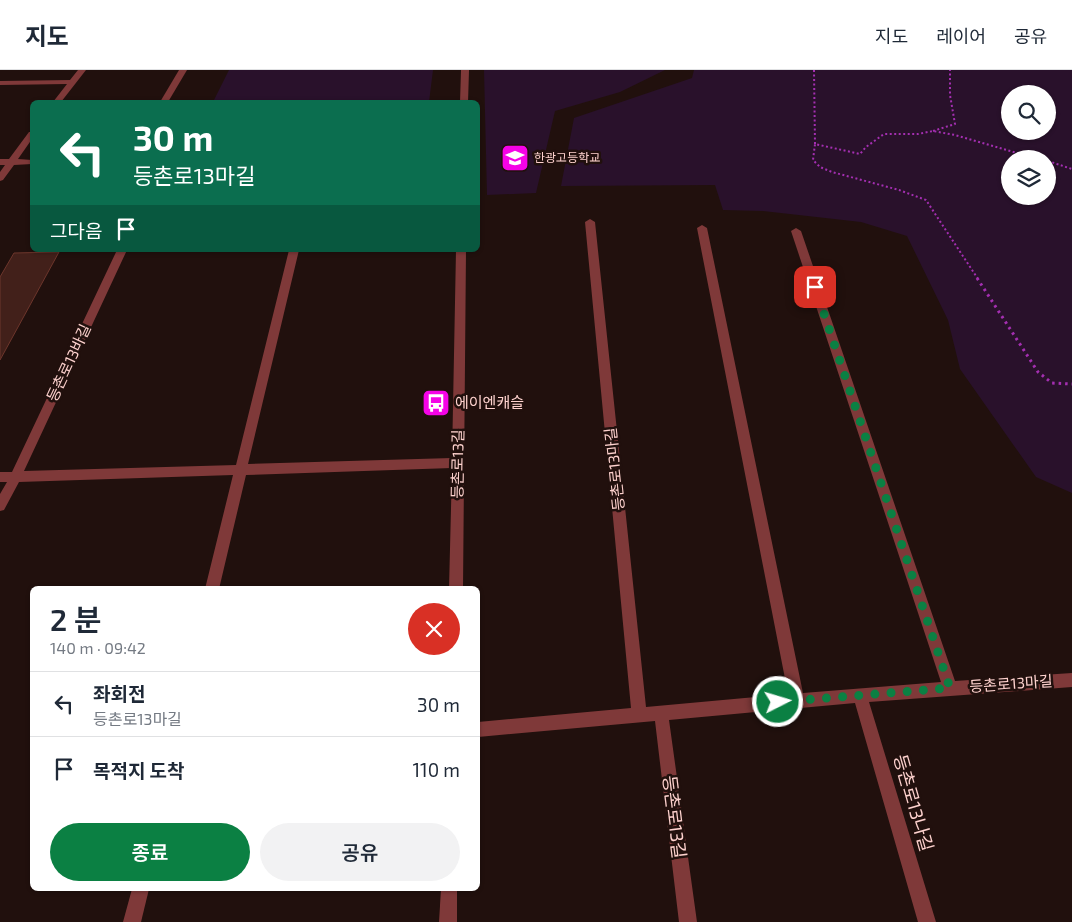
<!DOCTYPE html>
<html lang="ko">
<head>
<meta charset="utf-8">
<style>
	body { margin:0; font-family:"Exo 2","Noto Sans KR",sans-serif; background:#f2f2f3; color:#1f2937; height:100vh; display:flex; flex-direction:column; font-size:19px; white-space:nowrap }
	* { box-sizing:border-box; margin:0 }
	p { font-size:16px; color:#747a83 }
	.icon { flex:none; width:28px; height:28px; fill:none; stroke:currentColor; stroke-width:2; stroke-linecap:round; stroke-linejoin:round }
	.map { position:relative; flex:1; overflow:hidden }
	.details { position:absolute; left:30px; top:516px; width:450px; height:305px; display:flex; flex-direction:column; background:#fff; border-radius:8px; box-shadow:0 1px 4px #0004 }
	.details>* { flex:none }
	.banner { position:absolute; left:30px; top:30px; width:450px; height:152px; border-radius:8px; box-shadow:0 1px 4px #0004; background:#0b6e4f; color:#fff; overflow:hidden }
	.controls { position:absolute; left:1001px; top:15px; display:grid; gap:10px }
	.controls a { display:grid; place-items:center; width:55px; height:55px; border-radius:50%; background:#fff; box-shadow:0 1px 4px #0004; font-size:25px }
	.pin { position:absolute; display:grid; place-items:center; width:42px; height:42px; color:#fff; margin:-21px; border-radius:10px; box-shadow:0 2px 8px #0006 }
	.me { position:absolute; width:55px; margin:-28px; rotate:85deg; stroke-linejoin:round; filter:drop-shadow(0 0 4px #0008) }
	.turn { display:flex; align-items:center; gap:18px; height:105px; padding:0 20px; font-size:22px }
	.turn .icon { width:65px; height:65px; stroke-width:2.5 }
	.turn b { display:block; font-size:35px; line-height:42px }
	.then { display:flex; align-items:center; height:48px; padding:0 20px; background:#0003; gap:10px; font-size:19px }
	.round { display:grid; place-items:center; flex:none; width:52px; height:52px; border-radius:26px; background:#f2f2f3 }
	.summary { display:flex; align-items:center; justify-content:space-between; height:85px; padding:0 20px }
	h1 { font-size:30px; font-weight:600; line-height:38px }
	.action { display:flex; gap:10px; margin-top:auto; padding:10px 20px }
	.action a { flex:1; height:58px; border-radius:30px; background:#0b8043; color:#fff; font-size:20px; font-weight:600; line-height:58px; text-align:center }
	.action a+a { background:#f2f2f3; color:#1f2937 }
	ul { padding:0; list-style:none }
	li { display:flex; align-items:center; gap:15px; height:65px; padding:0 20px; border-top:1px solid #e0e1e3 }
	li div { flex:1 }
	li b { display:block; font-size:19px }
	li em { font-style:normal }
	header { display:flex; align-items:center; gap:30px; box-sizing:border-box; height:70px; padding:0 25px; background:#fff; border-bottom:1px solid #e0e1e3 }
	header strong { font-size:24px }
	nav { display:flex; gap:28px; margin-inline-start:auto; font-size:18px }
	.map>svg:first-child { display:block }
</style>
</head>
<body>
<header>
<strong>지도</strong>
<nav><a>지도</a><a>레이어</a><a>공유</a></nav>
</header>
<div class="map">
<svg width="1072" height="852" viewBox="0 0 1072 852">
	<rect width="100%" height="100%" fill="#21100d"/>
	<g fill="#29112b" fill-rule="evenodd">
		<polygon points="229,0 433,0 429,32 213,32"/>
		<polygon points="484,0 665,0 620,22 555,41 536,123 487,125"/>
		<path d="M694,0H1072V423L1036,407L960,299L948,250L907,166L861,152L763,141L723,140L715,115L561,116L574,48L692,8ZM1010,24H1048V61H1010ZM1010,89H1048V126H1010Z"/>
	</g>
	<polygon fill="#42201a" stroke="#6d362c" points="59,182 0,290 0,207 14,183"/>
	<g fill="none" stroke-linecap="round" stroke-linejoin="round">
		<g stroke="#a42fb1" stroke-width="2" stroke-dasharray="2 2.5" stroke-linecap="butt">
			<polyline points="814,0 815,74"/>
			<polyline points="933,61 955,54 950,25 950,0"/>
			<polyline points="1048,91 1072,99"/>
			<polyline points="978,209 926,130 899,120 832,102 820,97 813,90 815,74 860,84 866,77 884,64 918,64 933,61 955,65 1038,89"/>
		</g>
		<polyline stroke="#a42fb1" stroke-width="3" stroke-dasharray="2.5 4" stroke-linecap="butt" points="977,208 1038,302 1052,313 1072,314"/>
		<g fill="#7f3939" fill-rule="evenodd">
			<polygon points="78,0 86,0 61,32 53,32 67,14 0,15 0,11 70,10"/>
			<polygon points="179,0 187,0 168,32 160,32"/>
			<polygon points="461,0 469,0 468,32 460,32"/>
			<polygon points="29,62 32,62 32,69 18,89 32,90 32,94 14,95 3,110 0,111 0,102 5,95 0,95 0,89 9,89"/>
			<polygon points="590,149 595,152 646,637 788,624 697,158 702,155 707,158 803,623 941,612 791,161 796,158 801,161 955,611 1072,603 1072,617 869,632 936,852 918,852 855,633 669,650 697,852 679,852 655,651 478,667 478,652 631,638 585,152"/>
			<polygon points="117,180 127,180 24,401 236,395 289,180 299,180 248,394 452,388 456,180 466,180 463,519 449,519 452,398 246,405 219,519 205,519 233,405 19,412 4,440 0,441 0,424 7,412 0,412 0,402 12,402"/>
			<polygon points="132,819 149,819 141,852 123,852"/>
			<polygon points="441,819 457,819 457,852 439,852"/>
		</g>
	</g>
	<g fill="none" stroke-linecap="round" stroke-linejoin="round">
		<polyline stroke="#0b8043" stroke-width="9" stroke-dasharray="0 16.2" points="778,632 950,618 815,217"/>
	</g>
	<defs>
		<symbol id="school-square" viewBox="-11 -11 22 22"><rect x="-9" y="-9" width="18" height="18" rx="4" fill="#f503e7" stroke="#21100d"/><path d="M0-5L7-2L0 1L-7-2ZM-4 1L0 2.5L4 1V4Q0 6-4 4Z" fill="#fff"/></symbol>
		<symbol id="bus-square" viewBox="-11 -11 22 22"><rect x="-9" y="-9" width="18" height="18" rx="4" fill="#f503e7" stroke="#21100d"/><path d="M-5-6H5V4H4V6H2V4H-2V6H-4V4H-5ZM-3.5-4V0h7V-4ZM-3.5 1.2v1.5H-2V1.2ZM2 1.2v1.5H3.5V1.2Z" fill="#fff"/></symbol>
	</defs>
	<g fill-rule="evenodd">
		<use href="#school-square" x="499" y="72" width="32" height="32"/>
		<use href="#bus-square" x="420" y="317" width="32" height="32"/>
	</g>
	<g text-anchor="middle" stroke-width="5" stroke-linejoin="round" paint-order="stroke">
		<g font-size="12" fill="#fed2ce" stroke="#21100d" text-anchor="start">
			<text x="534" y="92">한광고등학교</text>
		</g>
		<g font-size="15" fill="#fed2ce" stroke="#21100d">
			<text transform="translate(69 293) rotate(-65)" y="5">등촌로13바길</text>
			<text transform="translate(458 394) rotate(-89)" y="5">등촌로13길</text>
			<text transform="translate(615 399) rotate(-96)" y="5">등촌로13마길</text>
			<text transform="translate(1011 614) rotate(-4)" y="5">등촌로13마길</text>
		</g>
		<g font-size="15" fill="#fed2ce" stroke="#21100d" text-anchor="start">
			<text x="455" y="338">에이엔캐슬</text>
		</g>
		<g font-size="18" fill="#fed2ce" stroke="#21100d">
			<text transform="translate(913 733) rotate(74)" y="6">등촌로13나길</text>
			<text transform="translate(674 747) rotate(83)" y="6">등촌로13길</text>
		</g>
	</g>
</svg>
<div class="controls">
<a><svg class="icon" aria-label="search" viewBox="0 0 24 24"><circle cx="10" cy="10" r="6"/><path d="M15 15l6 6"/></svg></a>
<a><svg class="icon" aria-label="layers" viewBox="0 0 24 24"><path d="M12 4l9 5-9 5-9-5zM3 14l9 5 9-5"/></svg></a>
</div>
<div class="pin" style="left:815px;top:217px;background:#d93025"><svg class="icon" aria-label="arrive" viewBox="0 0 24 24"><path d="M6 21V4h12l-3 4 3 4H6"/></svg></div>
<svg class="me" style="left:778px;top:632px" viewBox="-20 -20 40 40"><circle r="17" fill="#0b8043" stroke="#fff" stroke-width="3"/><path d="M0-11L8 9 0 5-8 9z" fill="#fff"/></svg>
<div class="banner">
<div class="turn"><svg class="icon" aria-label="left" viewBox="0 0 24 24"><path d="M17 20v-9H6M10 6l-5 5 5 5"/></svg><div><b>30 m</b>등촌로13마길</div></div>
<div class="then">그다음<svg class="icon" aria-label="arrive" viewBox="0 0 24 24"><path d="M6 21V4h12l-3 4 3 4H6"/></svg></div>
</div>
<section class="details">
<div class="summary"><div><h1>2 분</h1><p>140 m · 09:42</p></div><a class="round" style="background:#d93025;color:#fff"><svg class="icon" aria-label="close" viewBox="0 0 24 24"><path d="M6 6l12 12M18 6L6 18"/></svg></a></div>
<ul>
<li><svg class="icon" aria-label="left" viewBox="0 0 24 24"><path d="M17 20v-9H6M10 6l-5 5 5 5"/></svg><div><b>좌회전</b><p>등촌로13마길</p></div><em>30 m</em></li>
<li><svg class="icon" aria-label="arrive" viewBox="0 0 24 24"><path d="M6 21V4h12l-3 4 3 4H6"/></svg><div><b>목적지 도착</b></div><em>110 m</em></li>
</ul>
<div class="action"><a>종료</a><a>공유</a></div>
</section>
</div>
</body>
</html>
